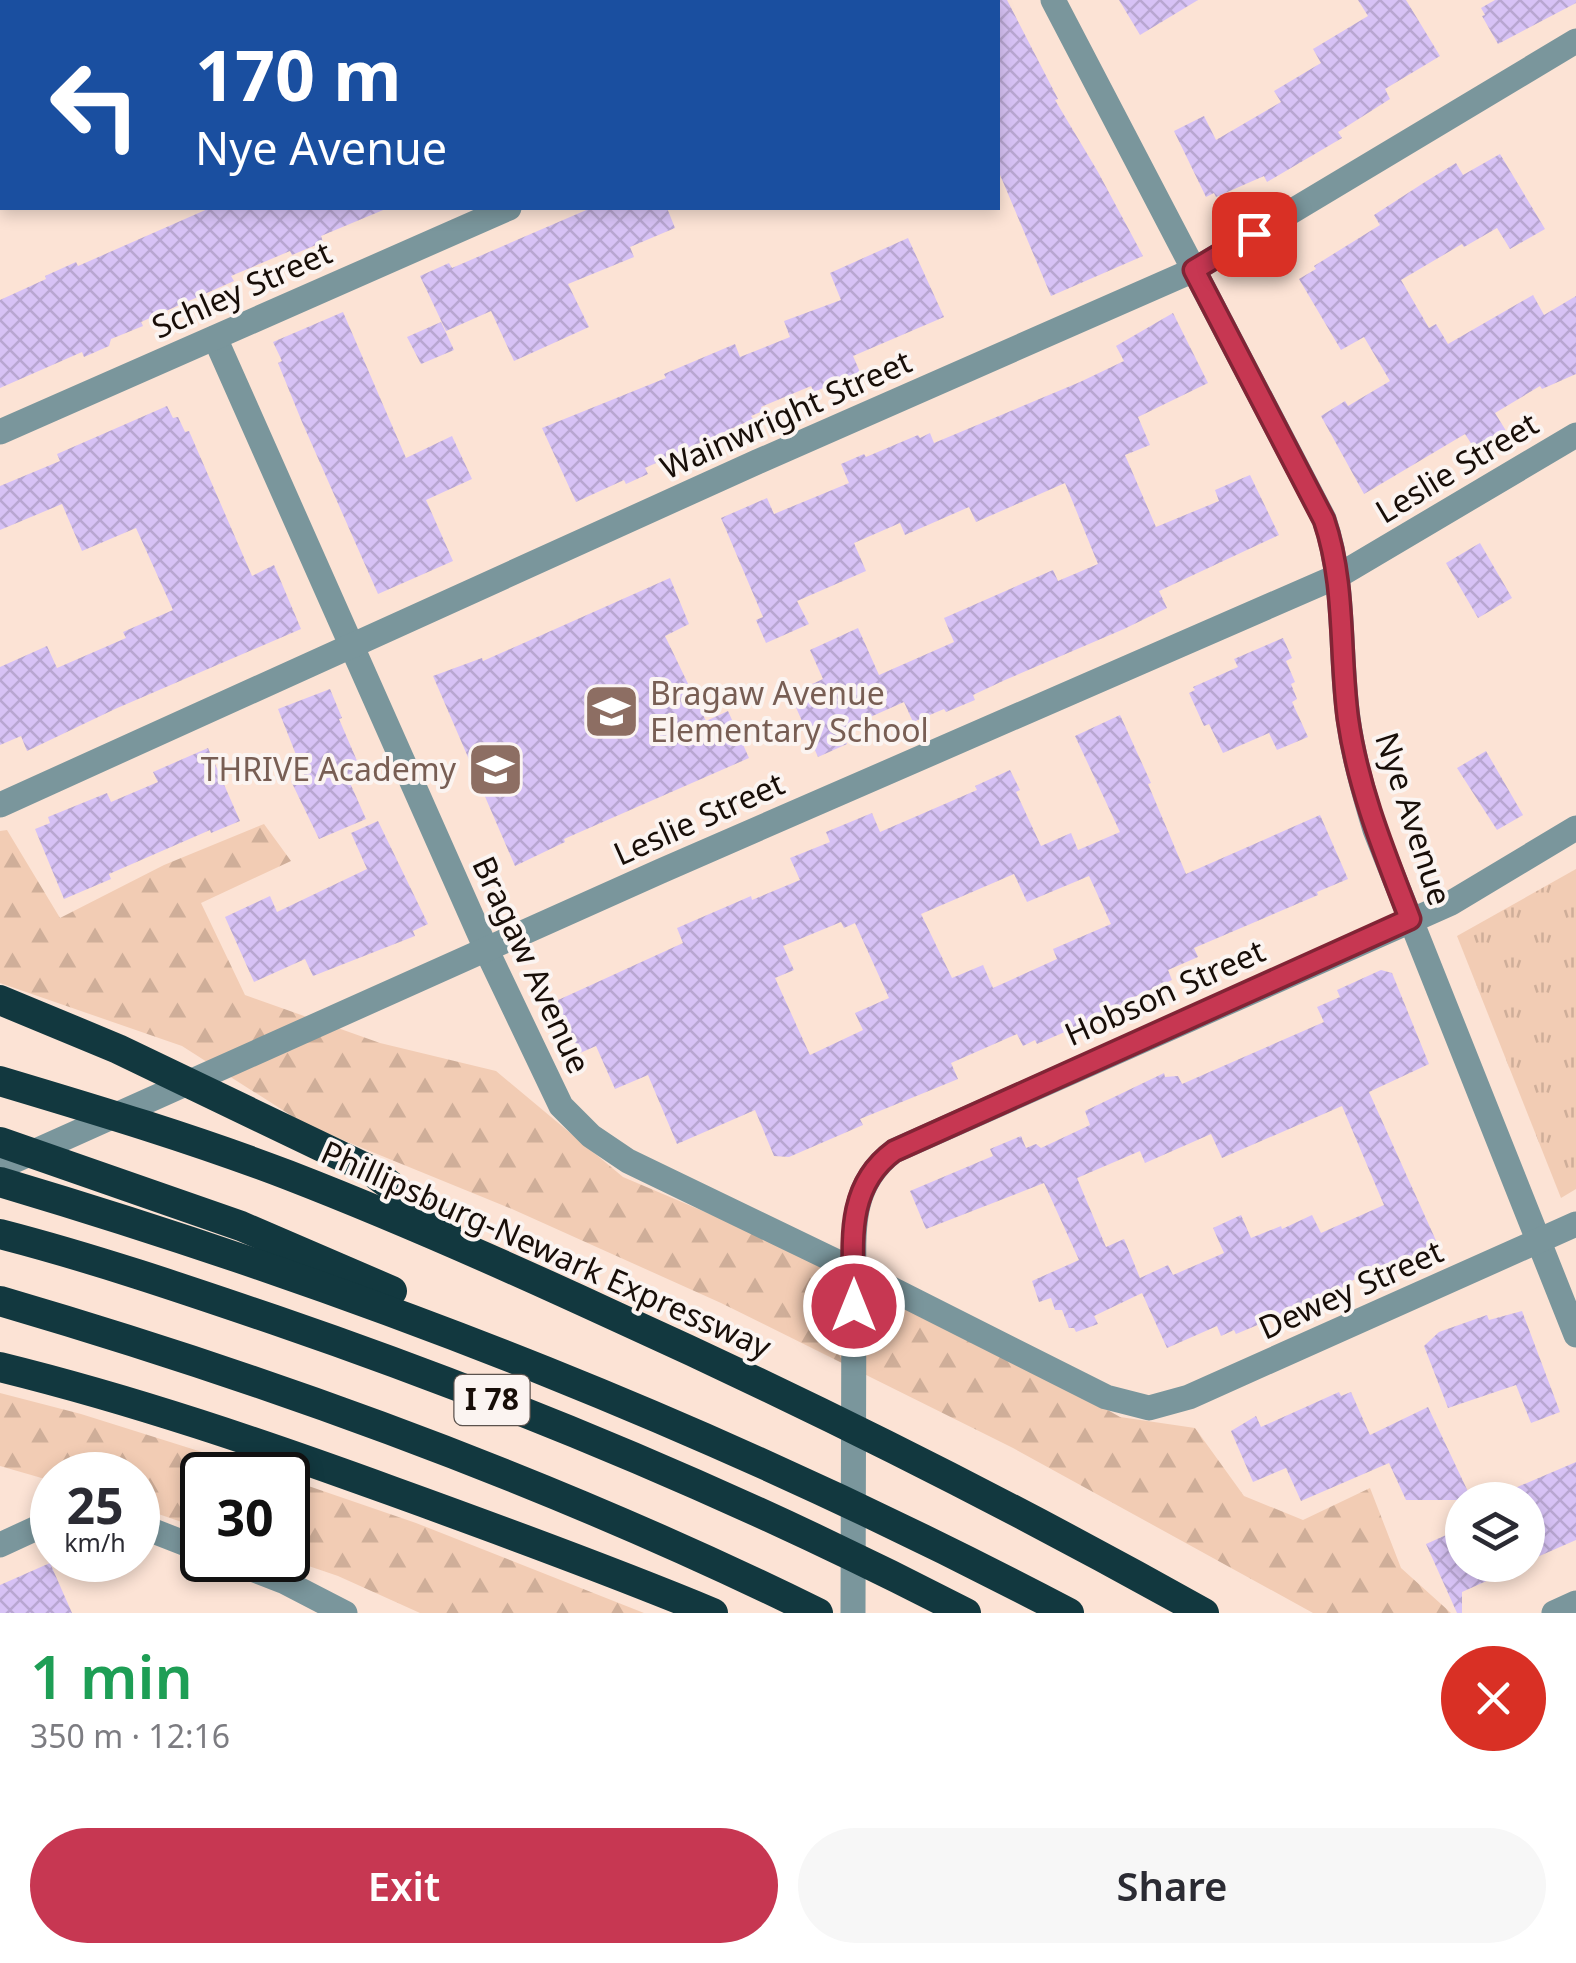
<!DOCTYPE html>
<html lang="en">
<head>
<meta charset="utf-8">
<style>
	body { margin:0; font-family:"Noto Sans",sans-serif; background:#f7f7f7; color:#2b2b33; height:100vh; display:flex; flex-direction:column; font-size:38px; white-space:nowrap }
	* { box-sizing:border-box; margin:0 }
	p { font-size:32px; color:#7c7c81 }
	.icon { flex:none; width:55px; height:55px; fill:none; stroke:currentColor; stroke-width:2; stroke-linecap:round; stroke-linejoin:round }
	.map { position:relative; height:1613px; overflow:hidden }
	.details { display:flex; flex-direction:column; background:#fff; flex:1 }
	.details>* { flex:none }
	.hud { position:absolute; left:0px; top:0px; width:1000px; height:210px; box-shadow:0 5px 15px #0003; background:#1a4fa0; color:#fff; overflow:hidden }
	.tools { position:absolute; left:1445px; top:1482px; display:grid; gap:20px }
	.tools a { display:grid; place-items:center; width:100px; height:100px; border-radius:50%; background:#fff; box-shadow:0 5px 15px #0003; font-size:50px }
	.speed { position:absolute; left:30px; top:1452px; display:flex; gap:20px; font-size:50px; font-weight:700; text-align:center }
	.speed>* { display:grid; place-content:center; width:130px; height:130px; border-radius:50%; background:#fff; box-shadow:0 5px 15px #0003; line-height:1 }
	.speed small { font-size:25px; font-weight:400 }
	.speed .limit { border:5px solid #111; border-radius:15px; background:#fff; color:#111 }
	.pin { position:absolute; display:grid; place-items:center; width:85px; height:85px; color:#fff; margin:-42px; border-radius:20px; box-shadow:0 5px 15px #0006 }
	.me { position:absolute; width:110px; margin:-55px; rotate:0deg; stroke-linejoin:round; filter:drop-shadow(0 0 8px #0008) }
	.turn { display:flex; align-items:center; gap:35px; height:210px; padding:0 30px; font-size:45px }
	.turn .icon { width:130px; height:130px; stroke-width:2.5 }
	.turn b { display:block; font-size:70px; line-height:85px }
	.round { display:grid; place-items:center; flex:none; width:105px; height:105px; border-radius:52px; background:#f7f7f7 }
	.overview { display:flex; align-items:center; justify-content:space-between; height:170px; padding:0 30px }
	h1 { font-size:60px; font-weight:600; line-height:75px; color:#1e9e55 }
	.cta { display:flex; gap:20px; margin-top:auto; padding:20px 30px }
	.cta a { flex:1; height:115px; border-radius:60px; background:#c73752; color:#fff; font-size:40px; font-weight:600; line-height:115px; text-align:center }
	.cta a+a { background:#f7f7f7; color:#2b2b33 }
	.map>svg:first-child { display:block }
</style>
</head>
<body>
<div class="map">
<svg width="1576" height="1613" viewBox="0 0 1576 1613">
	<defs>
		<pattern id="grass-tufts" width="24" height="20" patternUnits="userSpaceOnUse" patternTransform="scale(2.5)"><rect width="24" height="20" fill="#f2ccb4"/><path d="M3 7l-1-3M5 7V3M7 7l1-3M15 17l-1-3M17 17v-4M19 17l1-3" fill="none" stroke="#cfae99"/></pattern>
		<pattern id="forest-firs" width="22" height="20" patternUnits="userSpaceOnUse" patternTransform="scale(2.5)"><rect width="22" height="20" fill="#f2ccb4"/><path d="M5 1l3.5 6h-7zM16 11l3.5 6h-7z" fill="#cfae99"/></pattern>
		<pattern id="building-cross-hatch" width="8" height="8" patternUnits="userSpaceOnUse" patternTransform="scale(2.5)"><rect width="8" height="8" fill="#d7c2f5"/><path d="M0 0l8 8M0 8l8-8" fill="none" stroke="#b8a6d1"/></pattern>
	</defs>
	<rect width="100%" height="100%" fill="#fce3d5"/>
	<polygon fill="url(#grass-tufts)" points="1576,869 1576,1189 1561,1198 1457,936"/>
	<g fill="url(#forest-firs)">
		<polygon points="264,824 291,861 201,903 245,995 380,1043 496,1071 623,1177 919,1303 1120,1417 1195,1428 1244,1496 1303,1520 1370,1488 1401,1568 1451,1613 1313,1613 1013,1448 721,1303 512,1209 306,1125 182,1046 0,983 0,831 7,830 60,918 164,865"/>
		<polygon points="0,1393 81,1414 275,1475 202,1475 202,1529 138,1507 138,1475 52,1475 52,1481 0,1466"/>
		<polygon points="288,1479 416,1523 644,1613 420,1613 338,1576 288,1559"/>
	</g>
	<g fill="url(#building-cross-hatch)" fill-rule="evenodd">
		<polygon points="998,0 1007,0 1058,99 1055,100 1098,172 1143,256 1051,296 998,170"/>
		<polygon points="1119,0 1198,0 1140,35"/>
		<polygon points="1358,0 1406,0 1440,56 1385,89 1390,99 1338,132 1342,138 1267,182 1264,176 1216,197 1214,193 1206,197 1174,131 1204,116 1216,140 1281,102 1274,91 1321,63 1313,49 1368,16"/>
		<polygon points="1495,0 1576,0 1576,3 1498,44 1482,16 1485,15 1481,8"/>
		<polygon points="1500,154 1545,229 1510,249 1497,228 1464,247 1462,244 1401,280 1429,328 1436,324 1448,344 1533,295 1544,315 1576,296 1576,374 1542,389 1540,386 1495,413 1508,434 1486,447 1483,443 1474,448 1465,434 1364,494 1321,416 1345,401 1348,406 1390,381 1364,337 1341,350 1299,279 1316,269 1314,266 1380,225 1374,215 1425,182 1456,163 1463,175"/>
		<polygon points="210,208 388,208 321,236 323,242 292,255 290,251 231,276 234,281 141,322 143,326 111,339 109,346 84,357 82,352 0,388 0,300 46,279 45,276 76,262 78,266"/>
		<polygon points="591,208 667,208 675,228 630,247 634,257 568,284 589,327 514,361 491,311 446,331 420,276 449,263 452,268"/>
		<polygon points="908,238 944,317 853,356 860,372 814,392 811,386 761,407 763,411 751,416 753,419 645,468 648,474 626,484 624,480 576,502 542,428 666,378 664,374 735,344 740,357 790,337 784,321 841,300 830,273"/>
		<polygon points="343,312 406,458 452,436 472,479 426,500 453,561 378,594 302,422 278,363 282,361 273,342"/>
		<polygon points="1173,313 1208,383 1138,417 1150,445 1125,455 1156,527 1219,501 1215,490 1250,475 1279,535 1159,591 1167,608 1124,629 1005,680 973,695 975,700 946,712 944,709 913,722 904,702 841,730 847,744 818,757 790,694 823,679 810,650 858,628 879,675 954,642 944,618 1053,570 1058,581 1098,564 1065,483 976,522 969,507 905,535 900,523 854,543 866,571 797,601 809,624 766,643 756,620 763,617 721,518 767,498 774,514 849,483 841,464 864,454 866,457 918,435 920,438 930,433 934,443 1080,382 1124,361 1116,346"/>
		<polygon points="441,322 454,350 421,364 407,337"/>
		<polygon points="167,406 173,418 178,417 185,432 189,431 252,576 274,565 301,629 115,709 27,751 21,736 0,745 0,667 47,646 57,668 126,638 123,632 173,610 136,528 82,551 62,504 0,530 0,486 60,461 57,454"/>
		<polygon points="1480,543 1512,598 1478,618 1446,563"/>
		<polygon points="670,578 689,624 665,636 706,721 728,711 749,758 564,839 565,842 515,866 433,676 482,658 483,661"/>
		<polygon points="1283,638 1292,658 1286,661 1295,682 1291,684 1297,699 1292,702 1308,737 1277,750 1269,733 1223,753 1209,724 1204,726 1189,693 1195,690 1193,687 1238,667 1234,659"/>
		<polygon points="330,689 342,718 339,719 364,777 350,783 366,819 319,839 291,781 304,775 278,709"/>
		<path d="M1120,715L1151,783L1148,784L1186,874L1320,815L1348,879L1317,892L1318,895L1194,948L1198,957L1168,970L1172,980L1132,998L1134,1002L1037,1044L1035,1040L1023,1046L1017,1034L951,1063L958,1079L860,1119L863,1125L789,1157L774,1156L755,1110L677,1144L648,1075L615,1089L596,1046L580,1053L556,1001L683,943L677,928L751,896L752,900L800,880L790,858L830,842L826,832L872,813L880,832L977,790L975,786L1010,770L1020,790L1016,792L1041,846L1071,833L1078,850L1120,832L1075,736ZM1014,874L1027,902L1089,876L1111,924L1053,949L1057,959L993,988L983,965L952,978L921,914ZM841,922L844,928L855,923L889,998L855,1013L863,1030L810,1055L775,978L794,970L783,946Z"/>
		<polygon points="208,748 240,821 211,833 210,830 109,874 111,879 64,899 35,829 50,823 48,817 107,793 111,802 158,782 153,772"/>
		<polygon points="1486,751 1523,815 1497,830 1457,768"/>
		<polygon points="378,821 428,924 413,931 415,936 313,976 305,959 254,982 225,917 270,896 277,912 367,869 351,833"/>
		<path d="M1381,970L1392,973L1429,1064L1369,1092L1438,1245L1344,1284L1345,1286L1315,1301L1236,1334L1234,1330L1221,1336L1217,1326L1167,1348L1142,1293L1094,1316L1098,1324L1076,1332L1074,1328H1069L1062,1310H1055L1051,1298L1039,1302L1032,1281L1079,1260L1044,1183L926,1229L910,1191L993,1156L990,1149L1021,1136L1026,1148L1036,1144L1041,1148L1090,1125L1085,1111L1164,1073L1165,1077L1178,1076L1182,1084L1324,1022L1317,1007L1340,997L1337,990ZM1342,1106L1384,1205L1321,1233L1312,1215L1282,1229L1281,1226L1251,1238L1241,1215L1213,1228L1224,1253L1173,1275L1168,1265L1140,1278L1124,1239L1106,1247L1077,1178L1140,1151L1145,1163L1211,1134L1222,1158Z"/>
		<polygon points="1522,1311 1560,1412 1531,1423 1516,1385 1448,1408 1424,1346 1439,1332 1487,1315 1489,1320"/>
		<polygon points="1339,1392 1341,1396 1351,1392 1370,1435 1428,1407 1472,1500 1406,1500 1389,1463 1301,1501 1286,1468 1253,1482 1231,1431 1256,1416 1261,1427"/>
		<polygon points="1576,1462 1576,1540 1528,1561 1528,1500 1487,1500"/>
		<polygon points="1462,1528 1462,1565 1522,1565 1462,1592 1462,1613 1457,1613 1426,1544"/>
		<polygon points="50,1563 72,1613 0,1613 0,1585"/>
	</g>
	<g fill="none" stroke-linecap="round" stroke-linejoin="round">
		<g stroke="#7a969c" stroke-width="25">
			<path d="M1053,0L1324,519C1346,584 1339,651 1348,718C1353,756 1364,793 1375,830L1576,1335"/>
			<polyline points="126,2 132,0"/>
			<polyline points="974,2 979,0"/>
			<polyline points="0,59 2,58"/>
			<polyline points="215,338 487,951 561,1106 591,1136 628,1161 854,1270 853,1613"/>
			<polyline points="0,432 509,208"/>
			<polyline points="0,805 757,462 1194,270 1576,41"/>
			<path d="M1576,828L1451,903L894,1151C853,1182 853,1223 854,1270L1106,1397L1149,1408L1189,1397L1576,1224"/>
			<polyline points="0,1167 661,871 1338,576 1576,435"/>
			<polyline points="138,1525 202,1550"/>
			<polyline points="0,1545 52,1521"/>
			<polyline points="229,1560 283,1581 345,1613"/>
			<polyline points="1554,1613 1576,1603"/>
		</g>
		<g stroke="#12383f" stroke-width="30">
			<polyline points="0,1000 118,1049 370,1170 446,1228"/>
			<path d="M0,1081C97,1110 194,1139 288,1175C399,1218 507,1266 615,1316C816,1407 1011,1505 1204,1613"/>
			<polyline points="0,1142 241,1226 392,1291"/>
			<path d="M0,1182C376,1294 722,1431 1069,1613"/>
			<path d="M0,1234C93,1258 184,1289 275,1320C511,1401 743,1498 966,1613"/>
			<path d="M0,1301C280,1383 556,1484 818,1613"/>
			<path d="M0,1367C134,1400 263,1444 392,1491C500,1530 607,1569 713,1613"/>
		</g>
	</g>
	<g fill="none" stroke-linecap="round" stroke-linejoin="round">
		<defs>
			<path id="route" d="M854,1306C854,1250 842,1189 894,1151L1410,919C1385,854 1358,789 1348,719C1339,652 1346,584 1324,520L1194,270L1254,234"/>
		</defs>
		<use href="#route" stroke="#812435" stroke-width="25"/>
		<use href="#route" stroke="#c73752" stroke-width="18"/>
	</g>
	<defs>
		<symbol id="school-square" viewBox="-11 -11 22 22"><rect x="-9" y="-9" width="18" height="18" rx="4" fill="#8d6e63" stroke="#fbf4f1"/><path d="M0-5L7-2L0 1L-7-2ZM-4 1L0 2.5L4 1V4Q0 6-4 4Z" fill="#fff"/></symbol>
	</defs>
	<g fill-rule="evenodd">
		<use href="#school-square" x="580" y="680" width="63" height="63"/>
		<use href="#school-square" x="464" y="738" width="63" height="63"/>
	</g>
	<g text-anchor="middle" stroke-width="8" stroke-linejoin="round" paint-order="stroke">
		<rect fill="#fbf4f1" stroke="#5c534e" stroke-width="2.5" x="454.5" y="1375" width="75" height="50" rx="8"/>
		<g font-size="30" font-weight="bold" fill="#180e08">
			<text x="492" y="1410">I 78</text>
		</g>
		<g font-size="32" fill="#180e08" stroke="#fbf4f1">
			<text transform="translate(242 290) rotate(-24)" y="11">Schley Street</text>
			<text transform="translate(786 415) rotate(-24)" y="11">Wainwright Street</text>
			<text transform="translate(1457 468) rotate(-31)" y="11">Leslie Street</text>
			<text transform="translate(699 819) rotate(-24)" y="11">Leslie Street</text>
			<text transform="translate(1413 819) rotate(72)" y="11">Nye Avenue</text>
			<text transform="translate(531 965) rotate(65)" y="11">Bragaw Avenue</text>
			<text transform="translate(1165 993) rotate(-24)" y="11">Hobson Street</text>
			<text transform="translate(546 1250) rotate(24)" y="11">Phillipsburg-Newark Expressway</text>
			<text transform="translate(1351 1290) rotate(-24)" y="11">Dewey Street</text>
		</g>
		<g font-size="32" fill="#785e54" stroke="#fbf4f1" text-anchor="start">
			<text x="650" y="705">Bragaw Avenue<tspan x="650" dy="37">Elementary School</tspan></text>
			<text x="456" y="781" text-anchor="end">THRIVE Academy</text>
		</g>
	</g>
</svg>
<div class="tools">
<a><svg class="icon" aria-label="layers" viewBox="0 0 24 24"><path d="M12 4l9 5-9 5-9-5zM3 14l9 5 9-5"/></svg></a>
</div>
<div class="speed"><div>25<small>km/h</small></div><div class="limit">30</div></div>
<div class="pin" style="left:1254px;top:234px;background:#d93025"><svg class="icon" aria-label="arrive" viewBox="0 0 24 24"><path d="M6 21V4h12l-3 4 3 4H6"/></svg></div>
<svg class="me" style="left:854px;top:1306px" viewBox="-20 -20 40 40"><circle r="17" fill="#c73752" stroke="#fff" stroke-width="3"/><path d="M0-11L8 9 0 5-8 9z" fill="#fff"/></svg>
<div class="hud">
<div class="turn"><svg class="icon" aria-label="left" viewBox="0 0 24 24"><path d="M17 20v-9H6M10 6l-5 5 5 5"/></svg><div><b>170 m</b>Nye Avenue</div></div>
</div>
</div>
<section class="details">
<div class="overview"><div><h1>1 min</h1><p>350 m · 12:16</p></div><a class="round" style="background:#d93025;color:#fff"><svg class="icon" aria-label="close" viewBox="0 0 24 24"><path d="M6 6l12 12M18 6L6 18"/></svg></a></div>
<div class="cta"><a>Exit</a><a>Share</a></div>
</section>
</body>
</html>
